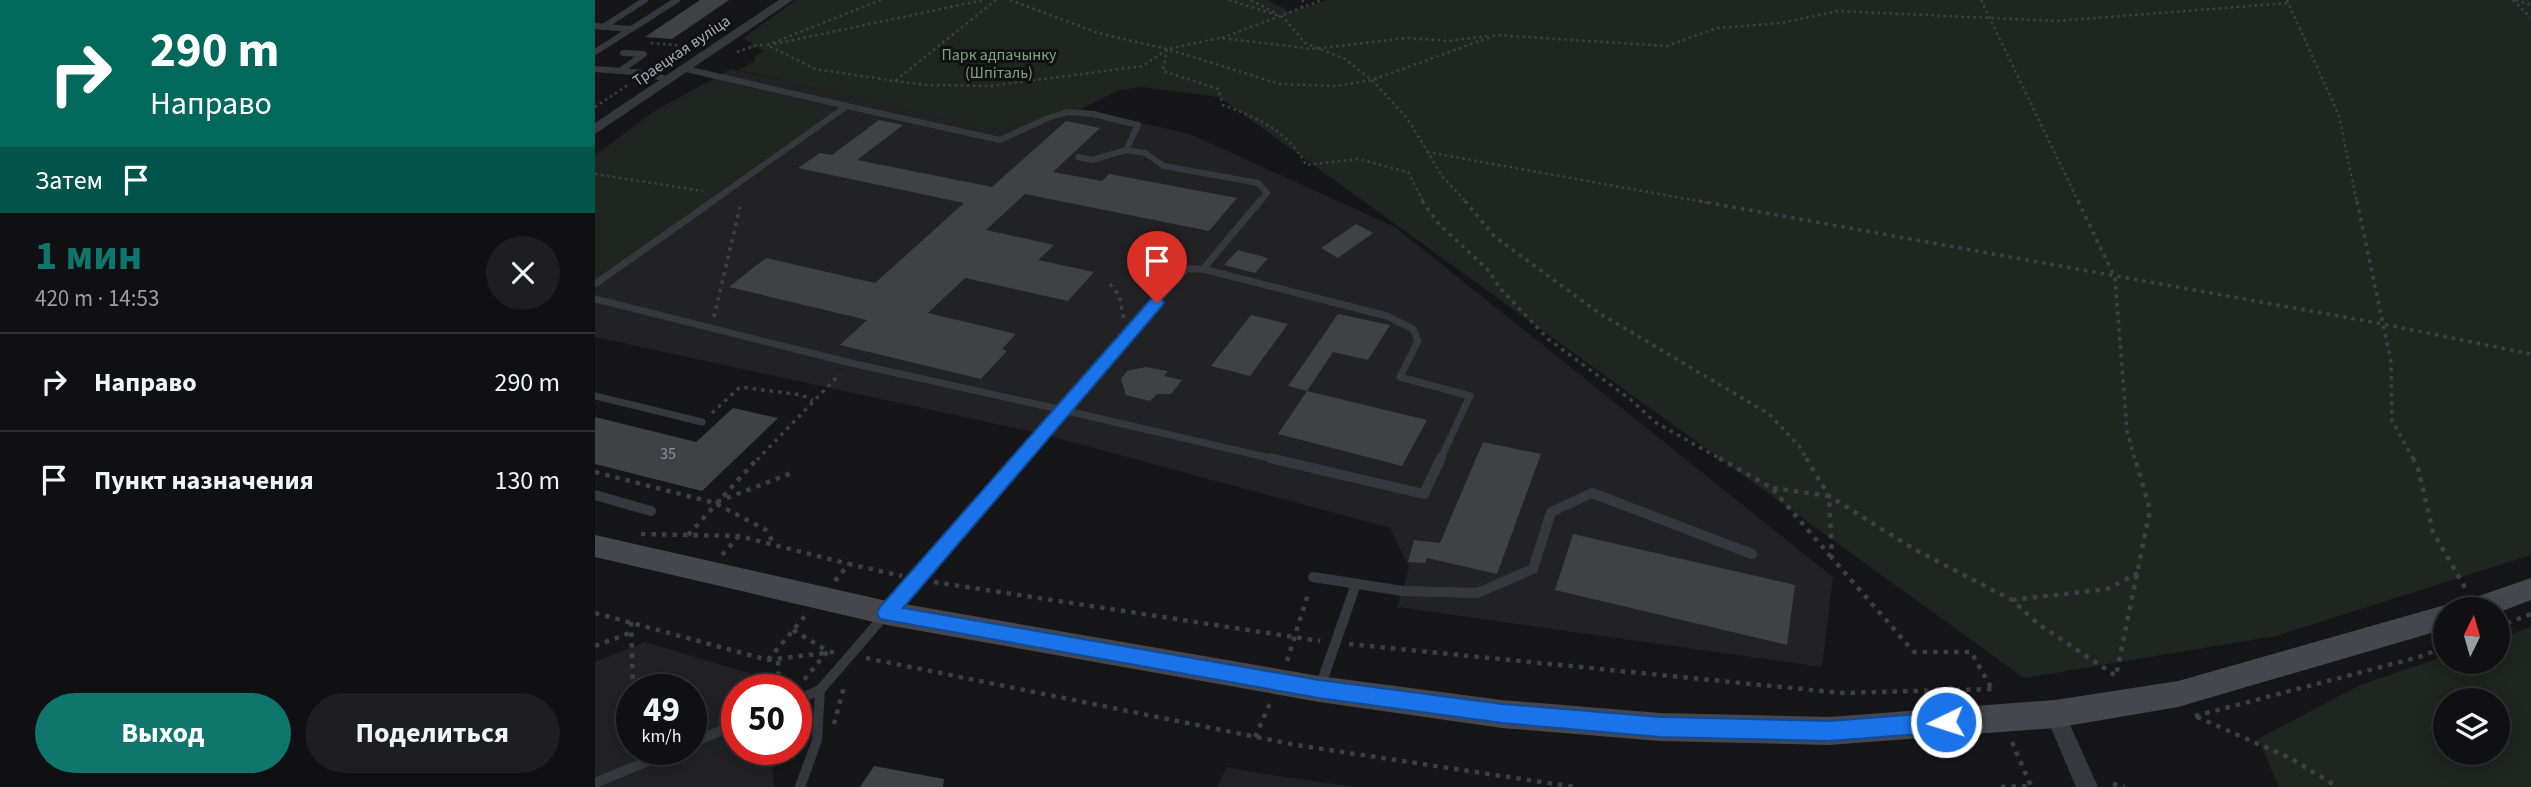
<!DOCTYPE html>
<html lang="ru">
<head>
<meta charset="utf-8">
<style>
	body { margin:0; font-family:"Source Sans 3",sans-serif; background:#1e1e20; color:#f1f3f6; height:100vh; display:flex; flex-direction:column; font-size:26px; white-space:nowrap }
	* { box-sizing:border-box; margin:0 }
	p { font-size:23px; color:#9c9d9f }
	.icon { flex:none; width:38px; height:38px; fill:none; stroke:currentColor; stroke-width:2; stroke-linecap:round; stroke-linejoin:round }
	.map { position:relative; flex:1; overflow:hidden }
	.side { display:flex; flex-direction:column; background:#101012; width:595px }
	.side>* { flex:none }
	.banner { background:#00695c; color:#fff; overflow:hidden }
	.needle { width:46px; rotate:5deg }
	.fabs { position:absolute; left:1838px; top:597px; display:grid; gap:14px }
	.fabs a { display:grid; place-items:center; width:77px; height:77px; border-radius:50%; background:#101012; box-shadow:0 4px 18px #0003,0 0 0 2px #303032; font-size:35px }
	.speed { position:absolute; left:21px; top:674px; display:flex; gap:14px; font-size:35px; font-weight:700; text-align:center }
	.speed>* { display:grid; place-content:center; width:91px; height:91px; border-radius:50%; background:#101012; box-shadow:0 4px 18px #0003,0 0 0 2px #303032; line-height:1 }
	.speed small { font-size:18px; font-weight:400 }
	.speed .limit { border:10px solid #d22; background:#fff; color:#111 }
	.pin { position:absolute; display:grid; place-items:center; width:60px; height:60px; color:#fff; margin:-72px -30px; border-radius:50% 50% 50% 0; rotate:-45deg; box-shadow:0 0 7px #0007 }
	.pin .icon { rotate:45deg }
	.me { position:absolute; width:77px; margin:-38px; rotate:266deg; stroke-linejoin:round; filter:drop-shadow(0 0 5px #0008) }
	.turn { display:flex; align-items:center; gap:24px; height:147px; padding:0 35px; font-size:32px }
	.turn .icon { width:91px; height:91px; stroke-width:2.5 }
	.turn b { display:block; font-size:49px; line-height:60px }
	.then { display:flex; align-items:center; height:66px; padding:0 35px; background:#0003; gap:14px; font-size:26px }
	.round { display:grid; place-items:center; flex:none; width:74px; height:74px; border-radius:37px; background:#1e1e20 }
	.head { display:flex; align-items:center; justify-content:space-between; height:119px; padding:0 35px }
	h1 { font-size:42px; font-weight:700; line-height:52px; color:#0f766e }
	.cta { display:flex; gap:14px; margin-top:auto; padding:14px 35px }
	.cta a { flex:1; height:80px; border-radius:42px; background:#0f766e; color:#fff; font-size:28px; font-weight:700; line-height:80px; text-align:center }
	.cta a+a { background:#1e1e20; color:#f1f3f6 }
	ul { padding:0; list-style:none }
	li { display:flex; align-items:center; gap:21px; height:98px; padding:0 35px; border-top:2px solid #303032 }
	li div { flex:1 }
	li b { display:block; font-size:26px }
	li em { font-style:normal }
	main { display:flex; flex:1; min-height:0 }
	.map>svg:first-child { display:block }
</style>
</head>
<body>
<main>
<section class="side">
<div class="banner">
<div class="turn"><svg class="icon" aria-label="right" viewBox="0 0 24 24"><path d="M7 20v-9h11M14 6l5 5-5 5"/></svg><div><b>290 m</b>Направо</div></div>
<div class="then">Затем<svg class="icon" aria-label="arrive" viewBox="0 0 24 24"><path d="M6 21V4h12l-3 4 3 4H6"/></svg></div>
</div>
<div class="head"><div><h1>1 мин</h1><p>420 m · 14:53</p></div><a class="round"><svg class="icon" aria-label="close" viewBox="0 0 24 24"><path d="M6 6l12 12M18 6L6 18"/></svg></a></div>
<ul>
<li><svg class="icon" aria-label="right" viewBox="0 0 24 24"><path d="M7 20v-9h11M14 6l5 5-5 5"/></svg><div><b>Направо</b></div><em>290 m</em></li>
<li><svg class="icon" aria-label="arrive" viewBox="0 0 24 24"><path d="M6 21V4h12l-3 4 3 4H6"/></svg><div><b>Пункт назначения</b></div><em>130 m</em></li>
</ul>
<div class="cta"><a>Выход</a><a>Поделиться</a></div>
</section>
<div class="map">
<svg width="1936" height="787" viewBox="0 0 1936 787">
	<rect width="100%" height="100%" fill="#161618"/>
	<g fill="#222225" fill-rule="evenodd">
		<polygon points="136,69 370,122 466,105 595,134 800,227 1238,577 1227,667 802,607 814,567 795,528 447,434 0,337 0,155 61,110"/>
		<path d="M50,642L170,678L171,689L142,690V749H176L179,787H0V662ZM37,690H96V749H37Z"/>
		<polygon points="632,767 669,774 759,787 622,787"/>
	</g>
	<g fill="#1e261f" fill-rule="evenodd">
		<polygon points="201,0 672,0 695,12 732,0 1936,0 1936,555 1681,636 1429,678 624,97 546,87 524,90 486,109 408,128 389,129 144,70 160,61 159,57 168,51 163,47 153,49 157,43 148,38"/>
		<polygon points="125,81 242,110 0,280 0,160 64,112"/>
		<path d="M1936,627V787H1684L1663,739L1765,685L1850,656V662H1902V639ZM1902,700V752H1850V700Z"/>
	</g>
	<g fill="#404145">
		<polygon points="105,0 134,0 77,39 50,37"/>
		<polygon points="284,120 308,125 262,160 397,187 471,121 505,128 458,172 507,181 514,174 642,198 614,231 430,194 391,230 459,245 443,260 499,272 473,301 370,278 333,313 421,334 407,349 412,351 386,379 245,345 272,320 134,287 171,258 280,283 369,203 203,168 225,153 237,155"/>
		<polygon points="761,224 778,233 743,258 726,248"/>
		<polygon points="643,250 673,258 660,273 629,265"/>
		<polygon points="743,314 795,325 773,360 738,352 712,391 693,386"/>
		<polygon points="656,315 693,324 655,376 616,366"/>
		<polygon points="551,367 573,371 569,376 587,380 576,394 562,394 555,401 531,395 526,379 532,371"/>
		<polygon points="712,391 832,420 807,466 683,434"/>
		<polygon points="138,408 183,418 107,491 0,464 0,417 101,442"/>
		<polygon points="888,442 946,454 902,574 832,558 830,563 813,562 819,540 845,543"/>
		<polygon points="978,534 1200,585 1192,645 960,590"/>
		<polygon points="279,766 349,779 348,787 265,787"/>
	</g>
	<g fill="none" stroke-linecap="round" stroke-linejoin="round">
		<g stroke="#3d3f44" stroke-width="2.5" stroke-dasharray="2.5 3.5" stroke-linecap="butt">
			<polyline points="286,0 172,45 220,69 300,81 401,0"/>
			<polyline points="415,0 503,33 572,49 685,84 741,86 777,80 901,35 1072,46 1122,28 1187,23 1243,11 1462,21 1693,3"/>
			<polyline points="634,0 688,17 710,43 750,59 777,80 812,118 847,176 872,203"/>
			<polyline points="656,0 680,13"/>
			<polyline points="1386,0 1484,203"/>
			<polyline points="1692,0 1744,116 1762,203"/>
			<polyline points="1918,0 1936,18"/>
			<polyline points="1921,0 1936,5"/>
			<polyline points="707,8 708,0"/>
			<polyline points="627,38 727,0"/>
			<polyline points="56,43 90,46"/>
			<polyline points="179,44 389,0"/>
			<path d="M572,49L568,71L623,89L628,105C663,118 693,131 711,165L763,159L813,172L829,203"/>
			<polyline points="142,52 162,45 171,45"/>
			<polyline points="65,63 121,28"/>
			<polyline points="300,81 332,85 395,86 548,66 572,49 625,38 719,49 811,38 854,41 892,36"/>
			<polyline points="0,107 33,85"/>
			<polyline points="832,152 1114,203"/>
			<polyline points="0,174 108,191"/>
		</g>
		<g stroke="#3d3f44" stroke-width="3.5" stroke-dasharray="3.5 5" stroke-linecap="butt">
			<polyline points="827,201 844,224 894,271 904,287 953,339 1035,399 1060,422 1127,460"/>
			<polyline points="870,201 900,237 1004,313 1174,414 1204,446 1212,460"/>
			<polyline points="1104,201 1788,324 1936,354"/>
			<polyline points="1483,201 1520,278 1532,431 1540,460"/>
			<polyline points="1762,201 1796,362 1797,421 1819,460"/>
			<polyline points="515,284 524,295 529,320"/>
			<polyline points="119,317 145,207"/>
			<polyline points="117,413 145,387 207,395 218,401"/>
			<polyline points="162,460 245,374"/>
		</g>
		<g stroke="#3d3f44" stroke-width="4.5" stroke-dasharray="4.5 6" stroke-linecap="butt">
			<polyline points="1124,458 1177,488 1237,558"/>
			<polyline points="1211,458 1234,496 1319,549 1417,600 1442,623 1521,676 1555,510 1540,458"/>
			<polyline points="1818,458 1823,468 1838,532 1872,591"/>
			<polyline points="0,472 120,503 171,530 179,544"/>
			<polyline points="1178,488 1234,496 1237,558 1319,652 1376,652 1397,689"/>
			<polyline points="122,502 199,472"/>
			<polyline points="46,534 144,536 254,564"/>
			<polyline points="93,535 163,458"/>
			<polyline points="127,555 144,536"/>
			<polyline points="240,581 254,564 307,576"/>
			<polyline points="339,582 725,641"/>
			<polyline points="1417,600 1512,589 1543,573"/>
			<polyline points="0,613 173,660 239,652"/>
			<polyline points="36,622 38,690"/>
			<polyline points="1902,627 1936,614"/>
			<polyline points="198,630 233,651 209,680"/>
			<polyline points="754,644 1247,693 1397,689"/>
			<polyline points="0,646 37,632"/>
			<polyline points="271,658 701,745 980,787"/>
			<polyline points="173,660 210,616"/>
			<polyline points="183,661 184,690"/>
			<polyline points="692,661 714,591"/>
			<polyline points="1600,716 1824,657 1850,647"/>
			<polyline points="1602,717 1695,758 1743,787"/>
			<polyline points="239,724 249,687"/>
			<polyline points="660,737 675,703"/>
			<polyline points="1518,784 1530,787"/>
			<polyline points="1406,787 1436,786 1417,742"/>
		</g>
		<g stroke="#37383d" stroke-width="6">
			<polyline points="0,26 35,29"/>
			<polyline points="8,27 50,0"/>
			<polyline points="0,52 82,0"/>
			<polyline points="0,69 50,73 74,80"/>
			<polyline points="91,69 252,106 115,203"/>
			<polyline points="25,71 49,54 28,53"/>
			<polyline points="252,106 405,140 453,118 473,112 498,114 543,125 531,150"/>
			<polyline points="483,157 497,160 531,150 550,153 569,166 663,183 672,193 664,203"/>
		</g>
		<g stroke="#37383d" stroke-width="7">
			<polyline points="608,269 665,201"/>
			<polyline points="0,284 118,201"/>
			<polyline points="0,299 256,363 468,410"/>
			<polyline points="0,396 107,422"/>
			<polyline points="468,410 683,460"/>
			<polyline points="468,410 591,269 608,269 792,316 818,329 823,341 805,377 875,396 845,460"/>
			<polyline points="425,460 468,410"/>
		</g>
		<g stroke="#37383d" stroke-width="10">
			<polyline points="675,458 829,494 846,458"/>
			<polyline points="0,495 56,511"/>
			<polyline points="718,577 808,591 882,593 938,569 956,512 997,493 1157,554"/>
			<polyline points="725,687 761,584"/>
			<polyline points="201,700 225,690 426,458"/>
			<polyline points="96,743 142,724"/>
			<polyline points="0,783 82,749"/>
			<polyline points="205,787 222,740 225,690"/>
		</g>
		<polygon fill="#37383d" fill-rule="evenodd" points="1460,705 1467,707 1503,787 1481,787 1450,714 1453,707"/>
		<polygon fill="#37383d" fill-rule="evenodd" points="184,0 198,0 0,134 0,123"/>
		<g fill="#45474d" fill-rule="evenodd">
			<polygon points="0,535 292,601 724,676 907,700 1065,713 1234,717 1460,700 1583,681 1850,605 1860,609 1850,609 1850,629 1583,707 1460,728 1234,745 1065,741 907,728 724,702 292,625 0,557"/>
			<polygon points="1936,578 1936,600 1902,613 1902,609 1865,609 1869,601"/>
		</g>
	</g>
	<polygon fill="#1a73e8" stroke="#114b97" stroke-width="2" points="562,298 567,299 569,303 567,306 308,608 724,680 907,704 1065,717 1234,721 1351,712 1358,715 1361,722 1358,729 1351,732 1234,741 1065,737 907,723 724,698 285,619 282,613 285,607 556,299"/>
	<g text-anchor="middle" stroke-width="6" stroke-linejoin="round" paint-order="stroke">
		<g font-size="16" fill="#a8adb8" stroke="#111113">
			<text transform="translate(86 50) rotate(-34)" y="6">Траецкая вуліца</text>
		</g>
		<g font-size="16" fill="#7fa381" stroke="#111113">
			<text x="404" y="60">Парк адпачынку<tspan x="404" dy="18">(Шпіталь)</tspan></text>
		</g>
		<g font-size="16" fill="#8e929b">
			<text x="73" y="459">35</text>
		</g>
	</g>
</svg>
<div class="fabs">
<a><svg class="needle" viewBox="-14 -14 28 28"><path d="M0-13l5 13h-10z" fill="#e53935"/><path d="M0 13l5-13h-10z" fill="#9c9d9f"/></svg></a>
<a><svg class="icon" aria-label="layers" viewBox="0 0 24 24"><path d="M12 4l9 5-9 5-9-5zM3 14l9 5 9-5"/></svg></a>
</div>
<div class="speed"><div>49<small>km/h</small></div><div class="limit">50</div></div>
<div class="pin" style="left:562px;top:303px;background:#d93025"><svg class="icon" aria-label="arrive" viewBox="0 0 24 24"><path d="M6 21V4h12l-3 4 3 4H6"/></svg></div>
<svg class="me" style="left:1351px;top:722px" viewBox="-20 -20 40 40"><circle r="17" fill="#1a73e8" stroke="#fff" stroke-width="3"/><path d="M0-11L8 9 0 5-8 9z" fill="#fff"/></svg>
</div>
</main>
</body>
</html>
